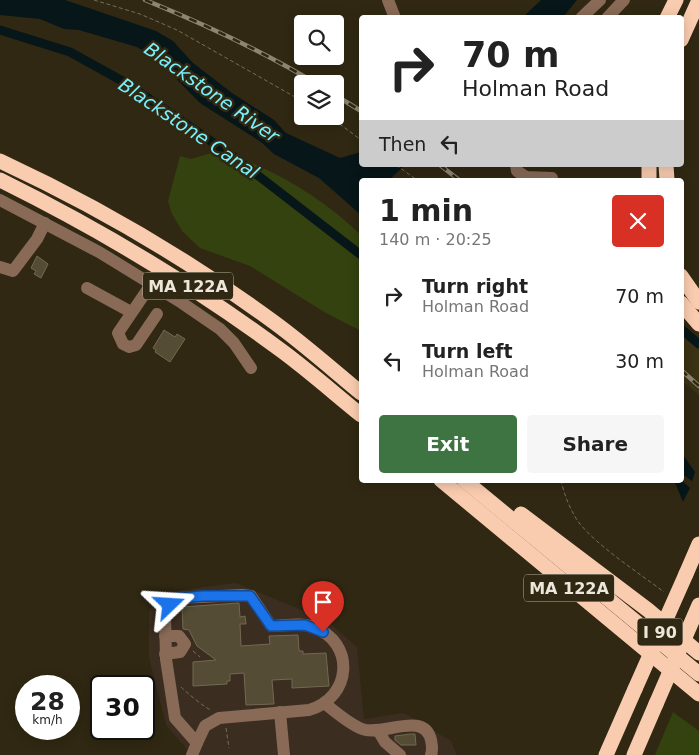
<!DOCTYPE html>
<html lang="en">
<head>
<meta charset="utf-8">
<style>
	body { margin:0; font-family:"DejaVu Sans",sans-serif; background:#f6f6f6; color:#222; height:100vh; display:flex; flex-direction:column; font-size:19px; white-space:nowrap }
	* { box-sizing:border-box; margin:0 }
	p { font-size:16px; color:#767676 }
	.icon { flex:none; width:28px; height:28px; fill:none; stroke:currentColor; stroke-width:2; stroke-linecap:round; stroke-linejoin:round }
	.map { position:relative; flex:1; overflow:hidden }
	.drawer { position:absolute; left:359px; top:178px; width:325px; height:305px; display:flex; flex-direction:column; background:#fff; border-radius:5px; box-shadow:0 2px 12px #0003 }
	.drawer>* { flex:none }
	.banner { position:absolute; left:359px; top:15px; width:325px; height:152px; border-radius:5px; box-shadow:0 2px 12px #0003; background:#fff; color:#222; overflow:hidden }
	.tools { position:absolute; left:294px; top:15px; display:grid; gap:10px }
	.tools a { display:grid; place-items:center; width:50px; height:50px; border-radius:5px; background:#fff; box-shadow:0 2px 12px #0003; font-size:25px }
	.speed { position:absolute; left:15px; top:675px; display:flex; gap:10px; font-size:25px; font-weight:700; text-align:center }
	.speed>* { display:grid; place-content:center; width:65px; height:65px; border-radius:50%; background:#fff; box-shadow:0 2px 12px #0003; line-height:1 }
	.speed small { font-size:12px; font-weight:400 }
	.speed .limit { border:2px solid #111; border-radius:8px; background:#fff; color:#111 }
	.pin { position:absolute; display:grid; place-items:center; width:42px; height:42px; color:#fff; margin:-51px -21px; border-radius:50% 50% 50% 0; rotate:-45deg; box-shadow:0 0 5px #0007 }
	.pin .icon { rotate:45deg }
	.me { position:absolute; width:55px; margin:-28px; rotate:70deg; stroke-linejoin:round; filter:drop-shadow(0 0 4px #0008) }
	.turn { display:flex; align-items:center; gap:18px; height:105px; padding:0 20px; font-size:22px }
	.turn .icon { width:65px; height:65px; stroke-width:2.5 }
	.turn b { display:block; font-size:35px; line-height:42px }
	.then { display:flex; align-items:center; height:48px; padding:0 20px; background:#0003; gap:10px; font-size:19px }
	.round { display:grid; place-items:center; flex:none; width:52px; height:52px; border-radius:5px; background:#f6f6f6 }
	.headline { display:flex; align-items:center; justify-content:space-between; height:85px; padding:0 20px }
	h1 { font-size:30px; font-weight:600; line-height:38px }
	.button { display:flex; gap:10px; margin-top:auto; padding:10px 20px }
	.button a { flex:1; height:58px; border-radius:5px; background:#3e7342; color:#fff; font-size:20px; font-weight:600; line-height:58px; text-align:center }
	.button a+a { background:#f6f6f6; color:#222 }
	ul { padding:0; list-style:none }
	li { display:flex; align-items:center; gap:15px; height:65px; padding:0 20px }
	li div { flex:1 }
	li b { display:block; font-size:19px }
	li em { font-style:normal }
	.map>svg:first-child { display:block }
</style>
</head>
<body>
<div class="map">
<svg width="699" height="755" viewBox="0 0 699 755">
	<rect width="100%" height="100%" fill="#302812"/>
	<polygon fill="#3c2d21" points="236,583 326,620 357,647 364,719 404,713 451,741 457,755 192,755 166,725 149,657 149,611 168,592"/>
	<polygon fill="#3b3113" points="682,334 699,349 699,395 681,380"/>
	<g fill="#34420f">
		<path d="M218,151C272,167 320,196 361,235V331L326,313L250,266L200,248L182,231L172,214L168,201L180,156L191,159Z"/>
		<polygon points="673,712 699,731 699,755 655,755"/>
	</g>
	<g fill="#071618">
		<polygon points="0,0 65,0 156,31 173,41 193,63 232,93 274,120 286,133 340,158 361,152 361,165 405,165 389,180 361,180 361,215 319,178 274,154 261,142 200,103 156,58 137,47 79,30 64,29 40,19 0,15"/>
		<polygon points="541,0 577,0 563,17 523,17"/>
		<polygon points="681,452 695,472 692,481 681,473"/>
		<polygon points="674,480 681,480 690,488 683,502"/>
	</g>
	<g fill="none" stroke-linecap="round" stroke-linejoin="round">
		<g stroke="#071618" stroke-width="9">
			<polyline points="0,30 70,52 126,83 234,157 361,255"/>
			<polyline points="681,329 699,344"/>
		</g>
	</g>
	<g fill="#544c35" stroke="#726951">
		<polygon points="37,256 48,264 41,278 34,274 36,271 31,268"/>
		<polygon points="164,330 175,337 177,334 185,339 170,362 155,352 156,350 153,348"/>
		<polygon points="239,603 240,617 245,616 246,624 240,624 241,646 270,644 269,636 298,635 299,651 303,651 303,654 326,653 329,686 292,688 292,679 272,680 274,704 246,705 244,673 230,674 230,681 227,681 227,684 193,686 193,662 216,660 197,646 189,630 183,629 182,607"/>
		<polygon points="411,734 415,734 416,745 401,745 395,740 395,736"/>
	</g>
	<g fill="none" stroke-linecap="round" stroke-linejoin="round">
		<g stroke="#746e5b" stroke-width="1" stroke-dasharray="4 2.5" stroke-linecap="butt">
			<polyline points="94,0 140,14 177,30 302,101"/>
			<polyline points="329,116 361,140"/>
			<polyline points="396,165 417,180"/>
			<path d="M561,480C564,494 569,507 577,520C594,544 639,573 664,592"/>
			<polyline points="193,651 200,657"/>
			<path d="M181,687C186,692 205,708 211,710"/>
			<polyline points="226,728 229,748"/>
		</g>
		<g stroke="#886a57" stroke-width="12">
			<polyline points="388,0 395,18"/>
			<polyline points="581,18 600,0"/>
			<polyline points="607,18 624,0"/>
			<polyline points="516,165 517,171 526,177 552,178"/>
			<polyline points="0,200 99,252 182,303 220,329 234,343 251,368"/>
			<polyline points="0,267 13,271 37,239 45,223"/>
			<polyline points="152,283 118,333 123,344 129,347 136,345 157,314"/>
			<polyline points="87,288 131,312"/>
			<path d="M242,595L251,596L271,626C284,626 301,622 313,627C356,642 352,698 309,710L219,718L205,726L197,743L175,718L166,659L165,614L170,605L178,598Z"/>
			<polyline points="165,636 179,636 185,644 180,652 165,654"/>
			<path d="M324,703C336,712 349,724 362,729C382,737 424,710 431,740C432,746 433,749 431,755"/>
			<polyline points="280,712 284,755"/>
			<polyline points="379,732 385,742 400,755"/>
			<polyline points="192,755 197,743"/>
		</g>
		<g stroke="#f9ccaf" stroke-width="15">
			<polyline points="667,18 676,0"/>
			<polyline points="681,40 699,0"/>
			<path d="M0,161C97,206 189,260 275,323C305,345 333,370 361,393"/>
			<polyline points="666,165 667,180"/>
			<path d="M0,180C99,229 193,285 282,351C309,371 335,394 361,415"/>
			<polyline points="649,180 649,165"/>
			<polyline points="681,276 699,302"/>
			<polyline points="681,303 699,324"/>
			<polyline points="441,480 699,694"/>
			<polyline points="464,480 699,674"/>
			<polyline points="521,514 648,610 699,653"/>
			<polyline points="686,574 699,544"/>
			<polyline points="606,755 635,689"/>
			<polyline points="634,755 656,704"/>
		</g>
		<defs>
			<g id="rail">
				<path d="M145,0C204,24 262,51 317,84"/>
				<polyline points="335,95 361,111"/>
				<polyline points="440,165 459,180"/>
				<polyline points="681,370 699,386"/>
			</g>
		</defs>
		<use href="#rail" stroke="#8c8573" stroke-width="4.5"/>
		<use href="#rail" stroke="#302812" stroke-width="2.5" stroke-dasharray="8" stroke-linecap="butt"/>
		<g stroke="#f9ccaf" stroke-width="15">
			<polyline points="635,689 686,574"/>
			<polyline points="656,704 699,605"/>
		</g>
	</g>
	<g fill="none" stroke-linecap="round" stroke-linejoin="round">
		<defs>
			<polyline id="route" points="170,605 178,598 203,596 250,596 271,626 305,625 323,632"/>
		</defs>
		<use href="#route" stroke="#114b97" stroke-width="12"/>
		<use href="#route" stroke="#1a73e8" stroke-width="9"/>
	</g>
	<g text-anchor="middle" stroke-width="5" stroke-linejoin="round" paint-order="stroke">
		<g fill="#302812" stroke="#b4ae9e" stroke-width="1">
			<rect x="143" y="272.5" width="90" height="27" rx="4"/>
			<rect x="524" y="574.5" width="90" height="27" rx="4"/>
			<rect x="637.5" y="618.5" width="45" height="27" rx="4"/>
		</g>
		<g font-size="16" font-weight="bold" fill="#ece7da">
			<text x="188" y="292">MA 122A</text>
			<text x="569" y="594">MA 122A</text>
			<text x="660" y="638">I 90</text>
		</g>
		<g font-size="19" font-style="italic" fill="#78f0fd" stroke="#302812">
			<text transform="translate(212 92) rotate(35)" y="7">Blackstone River</text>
			<text transform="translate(189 128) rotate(34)" y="7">Blackstone Canal</text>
		</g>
	</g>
</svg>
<div class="tools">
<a><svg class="icon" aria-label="search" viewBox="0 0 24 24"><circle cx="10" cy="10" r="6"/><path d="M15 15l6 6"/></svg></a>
<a><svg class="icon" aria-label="layers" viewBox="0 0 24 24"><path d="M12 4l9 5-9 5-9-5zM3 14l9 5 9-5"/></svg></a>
</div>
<div class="speed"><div>28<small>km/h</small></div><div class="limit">30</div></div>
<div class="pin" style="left:323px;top:632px;background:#d93025"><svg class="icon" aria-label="arrive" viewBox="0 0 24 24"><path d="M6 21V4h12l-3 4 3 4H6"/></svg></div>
<svg class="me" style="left:170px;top:605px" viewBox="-20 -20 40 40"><path d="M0-17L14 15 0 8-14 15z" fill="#1a73e8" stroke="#fff" stroke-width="4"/></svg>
<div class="banner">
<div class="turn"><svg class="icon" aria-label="right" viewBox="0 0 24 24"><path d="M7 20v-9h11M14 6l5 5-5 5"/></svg><div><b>70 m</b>Holman Road</div></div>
<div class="then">Then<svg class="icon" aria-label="left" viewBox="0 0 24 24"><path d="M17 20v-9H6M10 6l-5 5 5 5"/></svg></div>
</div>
<section class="drawer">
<div class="headline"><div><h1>1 min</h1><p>140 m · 20:25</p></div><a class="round" style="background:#d93025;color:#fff"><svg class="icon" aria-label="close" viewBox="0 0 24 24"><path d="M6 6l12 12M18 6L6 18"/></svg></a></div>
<ul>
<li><svg class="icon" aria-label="right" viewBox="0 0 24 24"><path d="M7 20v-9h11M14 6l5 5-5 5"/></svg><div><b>Turn right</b><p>Holman Road</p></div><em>70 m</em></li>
<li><svg class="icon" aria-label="left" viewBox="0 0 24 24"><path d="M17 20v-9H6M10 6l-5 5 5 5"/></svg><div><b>Turn left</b><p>Holman Road</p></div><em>30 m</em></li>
</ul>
<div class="button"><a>Exit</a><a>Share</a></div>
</section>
</div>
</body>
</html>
